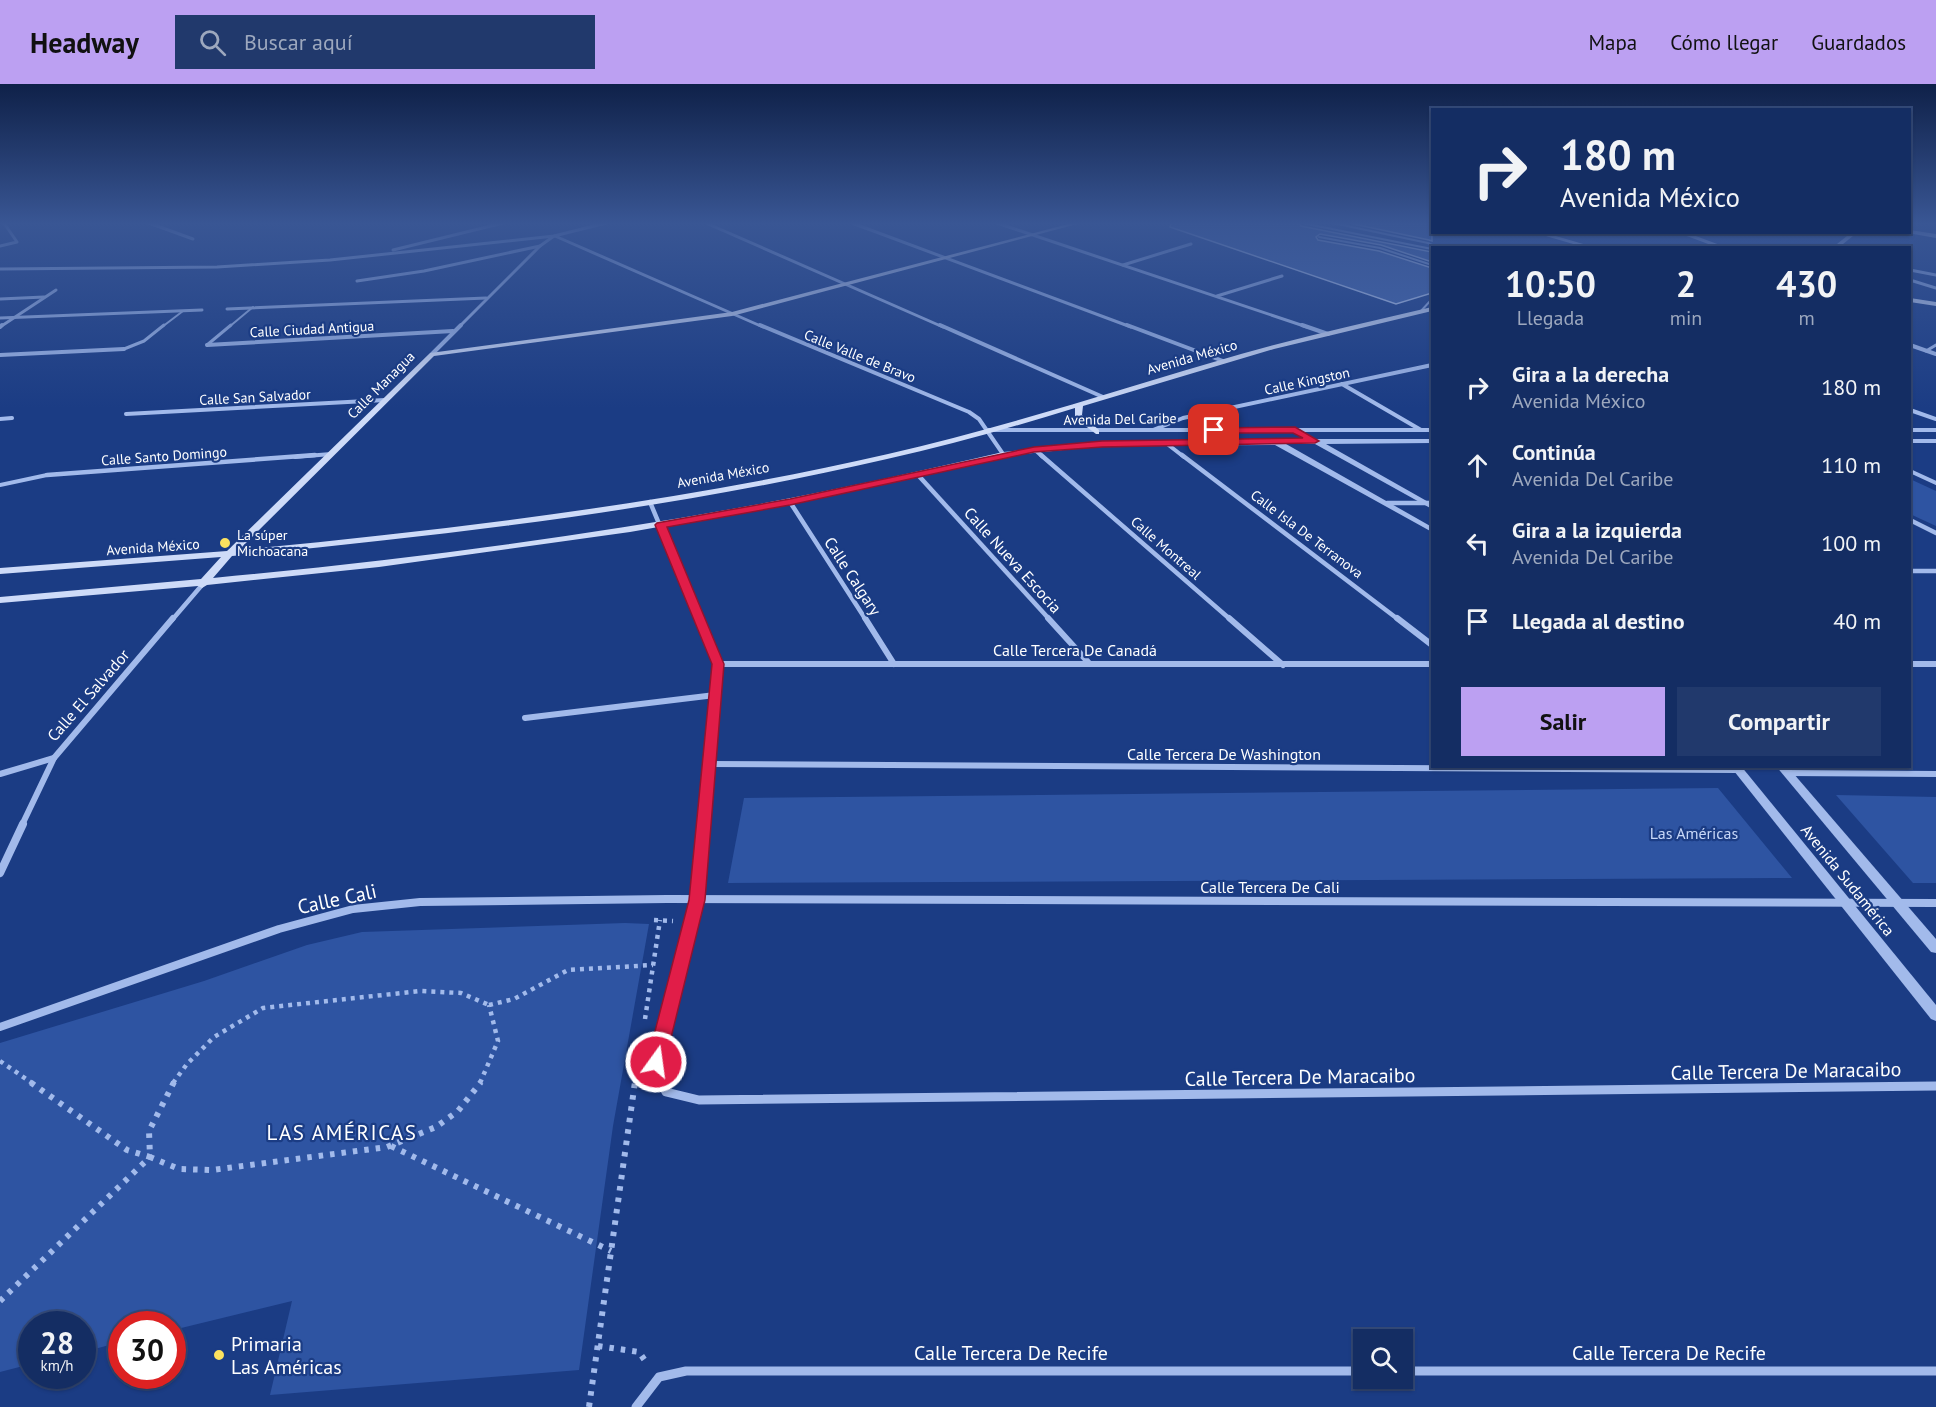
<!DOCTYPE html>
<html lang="es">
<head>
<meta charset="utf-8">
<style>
	body { margin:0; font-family:"PT Sans",sans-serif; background:#21396c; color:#f1f3f6; height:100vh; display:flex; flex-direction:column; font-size:22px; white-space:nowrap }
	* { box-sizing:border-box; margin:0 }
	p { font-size:20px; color:#9da8be }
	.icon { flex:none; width:33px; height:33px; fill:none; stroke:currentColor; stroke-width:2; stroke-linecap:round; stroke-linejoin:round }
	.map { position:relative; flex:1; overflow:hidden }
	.panel { position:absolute; left:1431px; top:162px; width:480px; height:522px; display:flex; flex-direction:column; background:#142d63; border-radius:0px; box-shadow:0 2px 4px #0004,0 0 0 2px #334978 }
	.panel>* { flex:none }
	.hud { position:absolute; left:1431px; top:24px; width:480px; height:126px; border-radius:0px; box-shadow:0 2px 4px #0004,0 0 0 2px #334978; background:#142d63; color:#f1f3f6; overflow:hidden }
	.controls { position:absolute; left:1353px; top:1245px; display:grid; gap:12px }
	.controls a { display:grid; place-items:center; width:60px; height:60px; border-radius:0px; background:#142d63; box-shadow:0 2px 4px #0004,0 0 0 2px #334978; font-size:30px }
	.speed { position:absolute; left:18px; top:1227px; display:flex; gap:12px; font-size:30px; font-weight:700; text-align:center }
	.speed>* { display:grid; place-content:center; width:78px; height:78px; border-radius:50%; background:#142d63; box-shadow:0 2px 4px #0004,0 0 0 2px #334978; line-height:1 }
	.speed small { font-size:15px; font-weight:400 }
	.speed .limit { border:9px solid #d22; background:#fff; color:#111 }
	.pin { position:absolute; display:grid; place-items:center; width:51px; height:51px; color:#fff; margin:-26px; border-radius:12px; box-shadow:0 3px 9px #0006 }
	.me { position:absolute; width:66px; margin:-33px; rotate:14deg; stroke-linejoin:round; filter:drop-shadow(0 0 4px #0008) }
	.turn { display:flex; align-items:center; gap:21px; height:126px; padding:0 30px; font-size:27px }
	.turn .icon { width:78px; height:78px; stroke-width:2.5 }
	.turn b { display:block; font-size:42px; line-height:51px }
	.eta { display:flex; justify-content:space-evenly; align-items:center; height:102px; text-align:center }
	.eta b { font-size:36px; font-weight:600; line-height:42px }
	.action { display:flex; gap:12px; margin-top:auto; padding:12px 30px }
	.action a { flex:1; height:69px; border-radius:0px; background:#bca0f2; color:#111; font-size:24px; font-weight:600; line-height:69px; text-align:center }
	.action a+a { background:#21396c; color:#f1f3f6 }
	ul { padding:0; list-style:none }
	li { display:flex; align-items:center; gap:18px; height:78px; padding:0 30px }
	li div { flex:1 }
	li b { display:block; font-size:22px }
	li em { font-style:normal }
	header { display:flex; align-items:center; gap:36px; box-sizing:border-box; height:84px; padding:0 30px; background:#bca0f2; color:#111 }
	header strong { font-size:28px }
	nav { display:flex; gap:33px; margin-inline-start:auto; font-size:21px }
	.search { width:420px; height:54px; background:#21396c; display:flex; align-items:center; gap:15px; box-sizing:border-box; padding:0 21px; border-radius:0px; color:#9da8be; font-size:22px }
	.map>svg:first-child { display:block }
</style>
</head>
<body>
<header>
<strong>Headway</strong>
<div class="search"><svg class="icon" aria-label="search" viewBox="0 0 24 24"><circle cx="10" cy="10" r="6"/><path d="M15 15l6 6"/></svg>Buscar aquí</div>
<nav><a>Mapa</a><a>Cómo llegar</a><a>Guardados</a></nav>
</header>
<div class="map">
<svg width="1936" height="1323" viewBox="0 0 1936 1323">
	<rect width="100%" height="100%" fill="#1b3c84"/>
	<g fill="#2e54a2">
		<polygon points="1910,395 1936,407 1936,442 1910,430"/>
		<polygon points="1718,704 1792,794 728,799 744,714"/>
		<polygon points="1836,711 1936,713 1936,799 1913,799"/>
		<polygon points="625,839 649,840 613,1042 579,1286 270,1311 292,1217 173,1246 172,1240 122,1240 121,1258 83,1268 82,1240 32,1240 31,1280 0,1288 0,959 204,897 307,861 362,848"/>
	</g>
	<g fill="#4466ad" stroke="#c7d7f8" stroke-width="1.5">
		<polygon points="1171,139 1299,139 1301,142 1432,168 1432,178 1381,161 1320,150 1316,153 1318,156 1379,167 1432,184 1432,209 1396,220 1170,143"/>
		<polygon points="1349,139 1432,139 1432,157 1429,156"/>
	</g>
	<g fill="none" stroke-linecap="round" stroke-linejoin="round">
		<g stroke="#a2baeb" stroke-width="4.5" stroke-dasharray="4 5" stroke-linecap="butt">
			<polyline points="654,836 673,837"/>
			<polyline points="489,921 514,915 568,886 653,881"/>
			<polyline points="645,935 660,836"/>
			<polyline points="0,977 32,999"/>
			<polyline points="173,999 187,980 214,953 263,924 420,907 461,909 489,921"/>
			<polyline points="480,999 498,957 489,921"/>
			<polyline points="635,999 637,987"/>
		</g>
		<g stroke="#a2baeb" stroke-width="6" stroke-dasharray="4.5 7" stroke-linecap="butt">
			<polyline points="174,998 149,1047 150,1073 179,1085 212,1086 387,1063 436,1043 458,1027 481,998"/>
			<polyline points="391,1062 611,1167"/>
			<polyline points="0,1217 150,1073 127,1066 30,998"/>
			<polyline points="598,1262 639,1268 646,1278"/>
			<polyline points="589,1323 635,998"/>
		</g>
		<g stroke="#a2baeb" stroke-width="2">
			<polyline points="1302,139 1432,165"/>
			<polyline points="1333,139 1428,159 1438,164"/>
			<polyline points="1319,153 1380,164 1432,181"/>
			<polyline points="1420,228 1432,215"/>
		</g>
		<g stroke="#a2baeb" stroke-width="2">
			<polyline points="162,243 183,227"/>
			<polyline points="229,243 253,223"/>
		</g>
		<g stroke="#a2baeb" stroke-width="3">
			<polyline points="207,261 231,241"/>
			<polyline points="124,265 144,257 164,241"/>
			<polyline points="1926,267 1936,261"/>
		</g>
		<g stroke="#a2baeb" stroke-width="4">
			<polyline points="1910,387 1936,399"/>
			<polyline points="0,401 47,391"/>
		</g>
		<g stroke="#a2baeb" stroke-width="3">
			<polyline points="149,139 193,155"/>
			<polyline points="706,139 943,243"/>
			<polyline points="852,139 1131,243"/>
			<polyline points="997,139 1307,243"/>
			<polyline points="555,152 763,243"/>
			<polyline points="0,162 17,158 4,139"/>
			<polyline points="393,166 503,139"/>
			<polyline points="1123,181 1191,160"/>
			<polyline points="0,185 217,183 330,176 554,152 606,139"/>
			<polyline points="1910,186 1936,191"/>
			<polyline points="1910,196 1936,204"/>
			<polyline points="357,197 424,187 540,162"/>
			<polyline points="1217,212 1282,192"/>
			<polyline points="0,215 44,213"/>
			<polyline points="227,225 486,214"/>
			<polyline points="0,234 202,226"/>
			<polyline points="0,243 56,206"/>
			<polyline points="459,243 540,162 554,152"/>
		</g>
		<g stroke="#a2baeb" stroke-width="4">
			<polyline points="760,241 969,328 979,335 1003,370"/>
			<polyline points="940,241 1103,313"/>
			<polyline points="1127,241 1223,277"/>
			<polyline points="1302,241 1328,250"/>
			<polyline points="0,243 2,241"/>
			<polyline points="207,261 453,247"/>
			<polyline points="1910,261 1936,270"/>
			<polyline points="432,270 461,241"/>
			<polyline points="0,271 124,265"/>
			<polyline points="1342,300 1421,346"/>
			<polyline points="1910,326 1936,335"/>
			<polyline points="126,330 385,316"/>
			<polyline points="0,335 12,334"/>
			<polyline points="1153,346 1183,334 1432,281"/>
			<polyline points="1166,359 1184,373"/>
			<polyline points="1034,365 1043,373"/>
			<polyline points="295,373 331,370"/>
		</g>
		<g stroke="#a2baeb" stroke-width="4.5">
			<polyline points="1041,371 1231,536"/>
			<polyline points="1182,371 1399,536"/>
			<polyline points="47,391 315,371"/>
			<polyline points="918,391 1050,536"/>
			<polyline points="650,418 699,536"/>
			<polyline points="790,418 866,536"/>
			<polyline points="1387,419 1432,419"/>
			<polyline points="1910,436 1936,449"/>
			<polyline points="1910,487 1936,487"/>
			<polyline points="172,536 202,501"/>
		</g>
		<g stroke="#a2baeb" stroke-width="6">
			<polyline points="699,534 718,580 704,741"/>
			<polyline points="865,534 894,580"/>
			<polyline points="1048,534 1088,578"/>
			<polyline points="1229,534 1283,581"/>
			<polyline points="1397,534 1432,561"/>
			<polyline points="718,580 1432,580"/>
			<polyline points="1910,580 1936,580"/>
			<polyline points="525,634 715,611"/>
			<polyline points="709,680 1738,686"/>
			<polyline points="1787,689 1936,690"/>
			<polyline points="0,690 54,674"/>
			<polyline points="22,741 54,674 173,534"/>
		</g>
		<g stroke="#a2baeb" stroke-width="8">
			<polyline points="0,789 23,740"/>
			<polyline points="0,943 279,845 353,825 420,818 667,815 1936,819"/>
			<polyline points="663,999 656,979 697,816 704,740"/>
		</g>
		<g stroke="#a2baeb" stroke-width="9">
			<polyline points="662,998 666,1008 699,1016 1936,1002"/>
			<polyline points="1402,1287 1936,1287"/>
			<polyline points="636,1323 659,1293 686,1287 1364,1287"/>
		</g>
		<g fill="#a2baeb" fill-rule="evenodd">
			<polygon points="1432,344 1432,348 987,348 984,346 987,344"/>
			<rect x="1910" y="344" width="26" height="4"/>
			<polygon points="1315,355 1432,355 1432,359 1326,360 1432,420 1432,425 1315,360 1286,360 1432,443 1432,448 1275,361 1102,362 1003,372 999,370 1003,368 1102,358"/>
			<rect x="1910" y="355" width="26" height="4"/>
			<polygon points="1730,682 1741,682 1936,921 1936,937 1931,935"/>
			<polygon points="1776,682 1787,682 1936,855 1936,869 1931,868"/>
		</g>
		<g fill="#cedbf8" fill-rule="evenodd">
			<path d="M1072,139H1081L732,232L434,272L239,466C457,445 674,419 888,370C1007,343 1123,304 1241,270C1304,252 1368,238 1432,223V227L1274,265L1083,322L1082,331L1099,346V350H1096L1075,334V324C1013,343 951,361 887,375C672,425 452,451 232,472L213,494C394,477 575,454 754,421C837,406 920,387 1003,368L1007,370L879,401L755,426L630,448L379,483L207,501L202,504L198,502L0,519V513L201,495L221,473L0,490V484L227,467L430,269L732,228Z"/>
			<polygon points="1910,146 1936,150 1936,154 1908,149"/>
			<polygon points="1532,148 1542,148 1597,164 1587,164"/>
			<polygon points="1676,148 1685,148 1728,164 1719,164"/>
			<polygon points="1852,148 1858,148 1838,164 1832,164"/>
			<polygon points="1910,214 1936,218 1936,222 1910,218"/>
		</g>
	</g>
	<linearGradient id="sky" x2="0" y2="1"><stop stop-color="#0f2149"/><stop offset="0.43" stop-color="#395694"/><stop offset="1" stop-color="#395694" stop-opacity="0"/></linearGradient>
	<rect width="1936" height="324" fill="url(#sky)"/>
	<polygon fill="#e11d48" stroke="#92132f" stroke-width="1.5" points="1295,343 1319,357 1315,359 1102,363 1034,368 790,421 667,443 724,580 705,816 665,978 662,984 656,987 649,984 647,978 689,816 712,580 655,441 657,439 790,415 1034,363 1102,357 1303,354 1293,349 1214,349 1210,346 1214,344"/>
	<g fill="#fce25f" stroke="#1b3c84" stroke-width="2">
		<circle cx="225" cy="459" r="6"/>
		<circle cx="219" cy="1271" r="6"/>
	</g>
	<g text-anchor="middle" stroke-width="4.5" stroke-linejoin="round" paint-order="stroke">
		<g font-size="14" fill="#fff" stroke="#1b3c84">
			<text transform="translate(312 245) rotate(-3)" y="5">Calle Ciudad Antigua</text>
			<text transform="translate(860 272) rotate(22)" y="5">Calle Valle de Bravo</text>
			<text transform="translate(1192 273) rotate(-16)" y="5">Avenida México</text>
			<text transform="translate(1307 297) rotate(-12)" y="5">Calle Kingston</text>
			<text transform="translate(381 301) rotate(-45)" y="5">Calle Managua</text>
			<text transform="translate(255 313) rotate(-3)" y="5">Calle San Salvador</text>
			<text transform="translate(1120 335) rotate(-1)" y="5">Avenida Del Caribe</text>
			<text transform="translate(164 372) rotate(-4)" y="5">Calle Santo Domingo</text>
			<text transform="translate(723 391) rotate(-10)" y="5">Avenida México</text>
			<text transform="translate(1307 450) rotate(37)" y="5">Calle Isla De Terranova</text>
			<text transform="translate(153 463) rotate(-4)" y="5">Avenida México</text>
			<text transform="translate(1166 464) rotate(41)" y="5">Calle Montreal</text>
		</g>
		<g font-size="14" fill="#fff" stroke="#1b3c84" text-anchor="start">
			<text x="237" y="456">La súper<tspan x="237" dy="16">Michoacana</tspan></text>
		</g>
		<g font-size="16" fill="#fff" stroke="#1b3c84">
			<text transform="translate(1013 476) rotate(48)" y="6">Calle Nueva Escocia</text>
			<text transform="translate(853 492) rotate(57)" y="6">Calle Calgary</text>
			<text x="1075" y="572">Calle Tercera De Canadá</text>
			<text transform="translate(88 611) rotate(-49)" y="6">Calle El Salvador</text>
			<text x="1224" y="676">Calle Tercera De Washington</text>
			<text transform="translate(1848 796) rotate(51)" y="6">Avenida Sudamérica</text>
			<text x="1270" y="809">Calle Tercera De Cali</text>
		</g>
		<g font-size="16" fill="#c7d7f8" stroke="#1b3c84">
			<text x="1694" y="755">Las Américas</text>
		</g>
		<g font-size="20" fill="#fff" stroke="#1b3c84">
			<text transform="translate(337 815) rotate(-12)" y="7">Calle Cali</text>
			<text transform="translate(1786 987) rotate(-1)" y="7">Calle Tercera De Maracaibo</text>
			<text transform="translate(1300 993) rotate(-1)" y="7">Calle Tercera De Maracaibo</text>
			<text x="1011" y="1276">Calle Tercera De Recife</text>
			<text x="1669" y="1276">Calle Tercera De Recife</text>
		</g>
		<g font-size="20" fill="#fff" stroke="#1b3c84" text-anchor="start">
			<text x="231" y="1267">Primaria<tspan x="231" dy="23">Las Américas</tspan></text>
		</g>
		<g font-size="21" letter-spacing="1.5" fill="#fff" stroke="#1b3c84">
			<text x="342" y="1056">LAS AMÉRICAS</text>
		</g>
	</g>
</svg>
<div class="controls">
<a><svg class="icon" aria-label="search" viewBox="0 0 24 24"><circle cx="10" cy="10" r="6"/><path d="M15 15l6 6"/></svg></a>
</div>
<div class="speed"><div>28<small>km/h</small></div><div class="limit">30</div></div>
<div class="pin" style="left:1214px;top:346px;background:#d93025"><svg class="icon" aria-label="arrive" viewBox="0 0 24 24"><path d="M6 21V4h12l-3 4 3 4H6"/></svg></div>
<svg class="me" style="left:656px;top:978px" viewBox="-20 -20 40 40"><circle r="17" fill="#e11d48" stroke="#fff" stroke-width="3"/><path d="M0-11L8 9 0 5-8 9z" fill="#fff"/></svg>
<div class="hud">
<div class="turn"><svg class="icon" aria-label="right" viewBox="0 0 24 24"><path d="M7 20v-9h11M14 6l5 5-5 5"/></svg><div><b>180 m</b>Avenida México</div></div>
</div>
<section class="panel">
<div class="eta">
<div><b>10:50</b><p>Llegada</p></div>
<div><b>2</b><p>min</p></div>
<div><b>430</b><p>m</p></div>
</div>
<ul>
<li><svg class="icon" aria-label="right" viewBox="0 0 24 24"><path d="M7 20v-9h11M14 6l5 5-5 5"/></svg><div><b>Gira a la derecha</b><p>Avenida México</p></div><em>180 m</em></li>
<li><svg class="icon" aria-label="ahead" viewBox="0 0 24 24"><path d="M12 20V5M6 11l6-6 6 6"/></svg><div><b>Continúa</b><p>Avenida Del Caribe</p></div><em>110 m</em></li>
<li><svg class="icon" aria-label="left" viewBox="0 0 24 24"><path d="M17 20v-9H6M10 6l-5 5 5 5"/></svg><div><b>Gira a la izquierda</b><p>Avenida Del Caribe</p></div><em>100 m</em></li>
<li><svg class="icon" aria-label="arrive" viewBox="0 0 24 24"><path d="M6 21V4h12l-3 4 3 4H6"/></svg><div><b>Llegada al destino</b></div><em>40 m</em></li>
</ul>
<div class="action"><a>Salir</a><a>Compartir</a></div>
</section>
</div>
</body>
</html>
